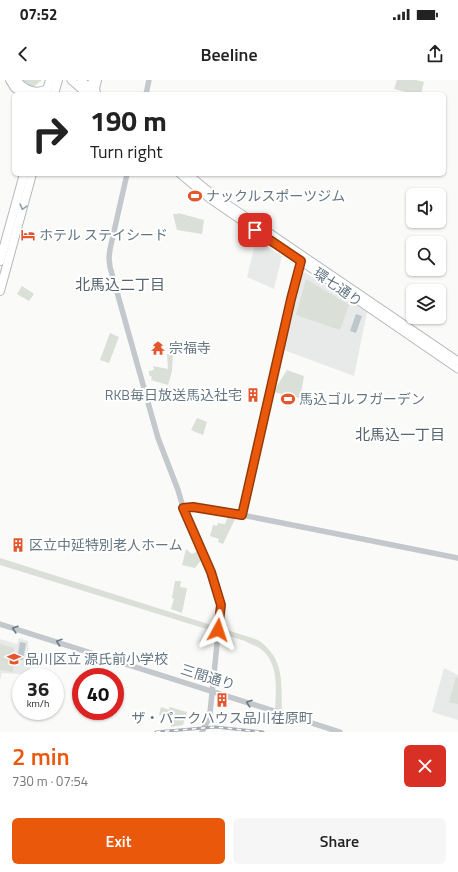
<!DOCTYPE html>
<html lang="en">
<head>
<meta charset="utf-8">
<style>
	body { margin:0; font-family:"Titillium Web","Noto Sans JP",sans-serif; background:#f6f6f6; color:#222; height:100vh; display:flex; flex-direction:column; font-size:15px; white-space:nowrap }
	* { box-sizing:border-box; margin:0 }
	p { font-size:13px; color:#767676 }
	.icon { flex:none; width:22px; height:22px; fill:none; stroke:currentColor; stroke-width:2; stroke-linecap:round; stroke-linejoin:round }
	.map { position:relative; height:652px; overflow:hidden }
	.details { display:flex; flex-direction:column; background:#fff; flex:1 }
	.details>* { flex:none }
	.hud { position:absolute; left:12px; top:12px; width:434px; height:84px; border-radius:6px; box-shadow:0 1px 3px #0004; background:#fff; color:#222; overflow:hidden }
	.tools { position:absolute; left:406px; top:108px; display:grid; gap:8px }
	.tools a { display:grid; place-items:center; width:40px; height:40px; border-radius:6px; background:#fff; box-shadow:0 1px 3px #0004; font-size:20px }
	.speed { position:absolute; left:12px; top:588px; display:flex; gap:8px; font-size:20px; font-weight:700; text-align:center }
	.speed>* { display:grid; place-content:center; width:52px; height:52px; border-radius:50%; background:#fff; box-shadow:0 1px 3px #0004; line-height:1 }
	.speed small { font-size:10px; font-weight:400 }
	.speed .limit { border:6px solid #d22; background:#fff; color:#111 }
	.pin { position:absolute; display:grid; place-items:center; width:34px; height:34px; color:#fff; margin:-17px; border-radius:8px; box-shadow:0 2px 6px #0006 }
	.me { position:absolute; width:44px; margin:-22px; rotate:5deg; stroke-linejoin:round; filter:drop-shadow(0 0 3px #0008) }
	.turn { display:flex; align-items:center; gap:14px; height:84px; padding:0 12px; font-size:18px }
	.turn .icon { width:52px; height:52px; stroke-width:2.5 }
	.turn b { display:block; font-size:28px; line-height:34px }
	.round { display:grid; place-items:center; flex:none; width:42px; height:42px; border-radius:6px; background:#f6f6f6 }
	.overview { display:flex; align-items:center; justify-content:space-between; height:68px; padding:0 12px }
	h1 { font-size:24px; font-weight:600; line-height:30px; color:#ea580c }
	.primary-button { display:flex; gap:8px; margin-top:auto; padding:8px 12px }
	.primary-button a { flex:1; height:46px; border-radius:6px; background:#ea580c; color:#fff; font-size:16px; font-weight:600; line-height:46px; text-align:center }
	.primary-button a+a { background:#f6f6f6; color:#222 }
	.status { display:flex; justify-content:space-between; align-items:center; height:28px; padding:0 20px; background:#fff; direction:ltr }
	.status svg { height:11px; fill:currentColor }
	header { display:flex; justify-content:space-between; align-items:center; height:52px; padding:0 12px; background:#fff; font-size:18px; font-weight:600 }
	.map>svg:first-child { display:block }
</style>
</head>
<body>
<div class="status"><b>07:52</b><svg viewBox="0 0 49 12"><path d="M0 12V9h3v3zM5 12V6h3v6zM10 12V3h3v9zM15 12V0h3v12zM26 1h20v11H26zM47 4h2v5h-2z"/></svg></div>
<header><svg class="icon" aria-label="back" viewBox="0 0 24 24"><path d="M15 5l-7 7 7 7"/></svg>Beeline<svg class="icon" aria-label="share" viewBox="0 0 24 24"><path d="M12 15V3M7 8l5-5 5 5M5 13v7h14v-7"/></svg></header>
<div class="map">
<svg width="458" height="652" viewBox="0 0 458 652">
	<rect width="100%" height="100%" fill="#fafaf8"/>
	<g fill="#e8e9e9">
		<polygon points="256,160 282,176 274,209 247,197"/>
		<polygon points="301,190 367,232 354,296 281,269"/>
		<polygon points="19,558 28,561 30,595 2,593 0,600 0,559 17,564"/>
		<polygon points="444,588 458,595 458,640 432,632"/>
	</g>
	<g fill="#dadfd7">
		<polygon points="22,0 42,0 33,7"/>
		<polygon points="397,0 416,0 424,2 421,14 413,14 394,9"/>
		<polygon points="178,133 204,140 202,154 177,150 173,134 178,134"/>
		<polygon points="306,199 349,225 340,250 296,235"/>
		<polygon points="22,206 34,214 29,221 17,214"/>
		<polygon points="110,253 119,257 109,283 100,280"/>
		<polygon points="167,274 173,274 172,291 168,305 151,300 152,297 149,295 149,291 154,290 153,286 168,289"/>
		<polygon points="287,290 304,296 300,318 273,312"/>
		<polygon points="197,338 207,342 203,355 191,350"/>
		<polygon points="228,436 236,437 223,464 218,462 219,459 210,456 213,445 217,446 218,443 225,444"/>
		<polygon points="186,469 192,474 198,471 202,479 195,488 182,485"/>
		<path d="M0,478L258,560C285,579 281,602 282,631L275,629C276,610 279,584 262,570C257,566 250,564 245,561L0,485Z"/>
		<polygon points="175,501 181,501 180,507 187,508 182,533 171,529 174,519 172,518"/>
		<polygon points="0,564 14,568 13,575 15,575 13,592 0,590"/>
		<polygon points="456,597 458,598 458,624 449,622"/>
		<polygon points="161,627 169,630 170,627 187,632 183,645 171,647 172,637 159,635"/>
	</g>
	<g fill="#bbc7cb">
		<polygon points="356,234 362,236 356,253 350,251"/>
		<polygon points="20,562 26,563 23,580 17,579"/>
	</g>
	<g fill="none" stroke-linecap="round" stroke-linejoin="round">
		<defs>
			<g id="major">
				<polyline points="71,0 87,14"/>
				<polyline points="81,0 92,10"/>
				<polyline points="180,94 210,119 458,289"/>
				<polyline points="188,94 211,113 458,281"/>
			</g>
			<g id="highway">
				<polyline points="10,0 15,8 26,14"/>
				<path d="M17,0C23,10 37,15 47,9"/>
				<polyline points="83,10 89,7 94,0"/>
				<polyline points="46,13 50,0"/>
				<polyline points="96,13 95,9 97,0"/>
				<polyline points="54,14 58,0"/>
				<polyline points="0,181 24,94"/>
				<polyline points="0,211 32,94"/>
			</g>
		</defs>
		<use href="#major" stroke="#b5babe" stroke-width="9"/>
		<use href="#highway" stroke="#b4b9bd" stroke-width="10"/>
		<g stroke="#c3c8cc" stroke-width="5.5">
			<polyline points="146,14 149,0"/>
			<polyline points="127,94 110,169 109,178 110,187 158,358 178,410 183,427 211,492 221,525 210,633 209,638 202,652"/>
			<polyline points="183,427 193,427 242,435 458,478"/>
			<polyline points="242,435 291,219 301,181"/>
			<polyline points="0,544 340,652"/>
		</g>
		<use href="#major" stroke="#fff" stroke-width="7"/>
		<use href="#highway" stroke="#fff" stroke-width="8"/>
		<defs>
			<polyline id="rail" points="156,652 215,647 263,652"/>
		</defs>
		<use href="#rail" stroke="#a2aab0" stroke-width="3"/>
		<use href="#rail" stroke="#fff" stroke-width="1.5" stroke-dasharray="4.5" stroke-linecap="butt"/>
	</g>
	<defs><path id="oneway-chevron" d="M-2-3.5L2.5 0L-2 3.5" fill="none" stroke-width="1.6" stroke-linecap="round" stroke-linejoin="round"/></defs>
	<use stroke="#939fa8" href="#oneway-chevron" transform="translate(23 127) rotate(106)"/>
	<g stroke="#6a7a87">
		<use href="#oneway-chevron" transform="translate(15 549) rotate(-163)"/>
		<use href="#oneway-chevron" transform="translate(59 562) rotate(-162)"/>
		<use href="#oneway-chevron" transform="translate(249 623) rotate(-162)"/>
	</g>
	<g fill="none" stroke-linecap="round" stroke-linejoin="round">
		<defs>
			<polyline id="route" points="218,550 221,525 211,492 183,428 193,427 242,435 291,219 301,181 255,150"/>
		</defs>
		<use href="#route" stroke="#983908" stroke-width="10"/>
		<use href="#route" stroke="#ea580c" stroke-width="7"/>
	</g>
	<defs>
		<symbol id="stadium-bare" viewBox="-9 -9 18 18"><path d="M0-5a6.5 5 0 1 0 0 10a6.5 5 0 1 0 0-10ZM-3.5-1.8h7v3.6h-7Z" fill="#e4572e" stroke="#fff" stroke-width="2.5" paint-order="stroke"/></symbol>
		<symbol id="hotel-bare" viewBox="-9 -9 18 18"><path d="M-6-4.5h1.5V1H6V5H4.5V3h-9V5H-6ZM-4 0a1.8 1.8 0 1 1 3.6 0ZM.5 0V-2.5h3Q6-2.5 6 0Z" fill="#e4572e" stroke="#fff" stroke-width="2.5" paint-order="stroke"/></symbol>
		<symbol id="temple-bare" viewBox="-9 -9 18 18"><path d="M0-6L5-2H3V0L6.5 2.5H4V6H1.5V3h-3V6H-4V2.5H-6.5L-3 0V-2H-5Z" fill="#e4572e" stroke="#fff" stroke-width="2.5" paint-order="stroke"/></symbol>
		<symbol id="building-bare" viewBox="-9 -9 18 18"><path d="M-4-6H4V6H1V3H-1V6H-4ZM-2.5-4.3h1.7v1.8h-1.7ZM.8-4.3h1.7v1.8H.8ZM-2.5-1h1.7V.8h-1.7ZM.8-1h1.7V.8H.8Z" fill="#e4572e" stroke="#fff" stroke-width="2.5" paint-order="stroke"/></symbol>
		<symbol id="school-bare" viewBox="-9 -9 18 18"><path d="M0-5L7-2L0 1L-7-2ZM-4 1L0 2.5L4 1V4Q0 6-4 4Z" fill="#e4572e" stroke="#fff" stroke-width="2.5" paint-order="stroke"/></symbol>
	</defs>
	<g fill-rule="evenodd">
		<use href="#stadium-bare" x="185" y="106" width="20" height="20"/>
		<use href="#hotel-bare" x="18" y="145" width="20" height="20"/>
		<use href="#temple-bare" x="148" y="258" width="20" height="20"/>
		<use href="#building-bare" x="243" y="305" width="20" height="20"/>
		<use href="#stadium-bare" x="278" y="309" width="20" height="20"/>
		<use href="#building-bare" x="8" y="455" width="20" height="20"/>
		<use href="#school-bare" x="4" y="569" width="20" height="20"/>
		<use href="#building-bare" x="212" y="610" width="20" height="20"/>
	</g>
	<g text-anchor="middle" stroke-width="4" stroke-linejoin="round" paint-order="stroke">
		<g font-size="14" fill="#657683" stroke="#fff" text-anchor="start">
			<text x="206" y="121">ナックルスポーツジム</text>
			<text x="39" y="160">ホテル ステイシード</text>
			<text x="169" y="273">宗福寺</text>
			<text x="242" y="320" text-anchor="end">RKB毎日放送馬込社宅</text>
			<text x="299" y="324">馬込ゴルフガーデン</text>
			<text x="29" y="470">区立中延特別老人ホーム</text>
			<text x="25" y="584">品川区立 源氏前小学校</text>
			<text x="222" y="643" text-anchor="middle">ザ・パークハウス品川荏原町</text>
		</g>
		<g font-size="14" fill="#657683" stroke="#fff">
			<text transform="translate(338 207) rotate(35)" y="5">環七通り</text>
			<text transform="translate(208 597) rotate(17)" y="5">三間通り</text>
		</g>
		<g font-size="15" fill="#57646e" stroke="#fff">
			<text x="120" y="210">北馬込二丁目</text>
			<text x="400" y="360">北馬込一丁目</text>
		</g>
	</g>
</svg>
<div class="tools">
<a><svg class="icon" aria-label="sound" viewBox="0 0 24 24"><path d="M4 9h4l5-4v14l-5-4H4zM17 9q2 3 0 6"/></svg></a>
<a><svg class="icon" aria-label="search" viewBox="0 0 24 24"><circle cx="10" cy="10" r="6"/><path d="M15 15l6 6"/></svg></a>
<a><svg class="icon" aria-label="layers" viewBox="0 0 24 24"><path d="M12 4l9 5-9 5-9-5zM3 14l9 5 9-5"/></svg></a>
</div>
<div class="speed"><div>36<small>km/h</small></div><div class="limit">40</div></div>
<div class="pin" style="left:255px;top:150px;background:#d93025"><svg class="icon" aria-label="arrive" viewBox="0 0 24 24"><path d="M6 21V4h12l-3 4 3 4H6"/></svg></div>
<svg class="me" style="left:218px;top:550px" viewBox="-20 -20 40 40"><path d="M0-17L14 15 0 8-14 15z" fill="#ea580c" stroke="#fff" stroke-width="4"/></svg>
<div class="hud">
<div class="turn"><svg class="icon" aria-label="right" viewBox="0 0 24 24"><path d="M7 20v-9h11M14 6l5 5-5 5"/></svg><div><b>190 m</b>Turn right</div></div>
</div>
</div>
<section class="details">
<div class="overview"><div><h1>2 min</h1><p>730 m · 07:54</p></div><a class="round" style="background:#d93025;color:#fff"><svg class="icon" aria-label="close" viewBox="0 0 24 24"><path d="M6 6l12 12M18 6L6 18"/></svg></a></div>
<div class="primary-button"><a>Exit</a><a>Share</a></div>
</section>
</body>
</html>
